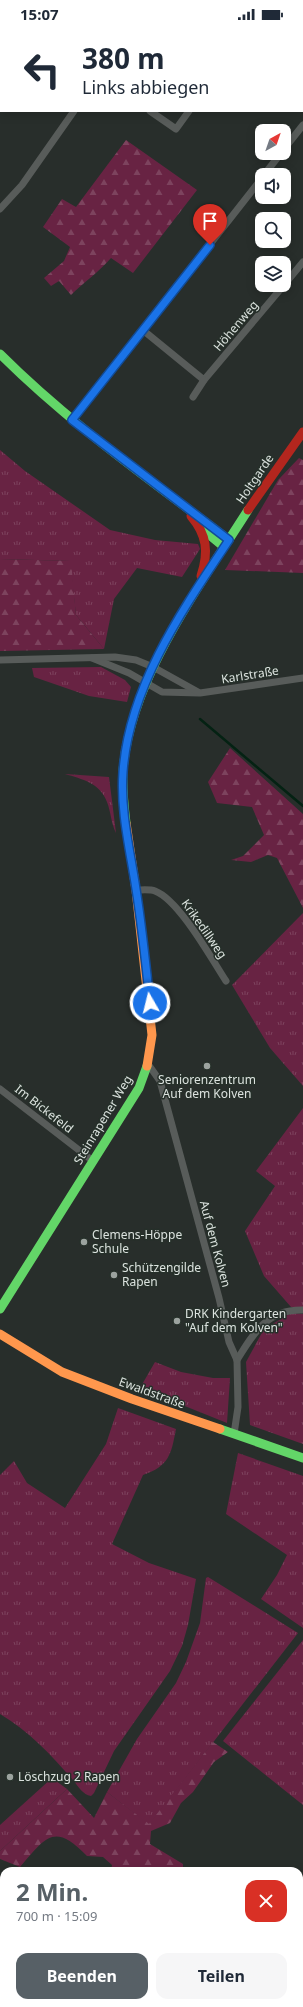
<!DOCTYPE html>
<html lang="de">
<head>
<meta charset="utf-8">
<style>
	body { margin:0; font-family:"Noto Sans",sans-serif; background:#f6f6f7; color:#1f2937; height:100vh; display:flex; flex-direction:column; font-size:15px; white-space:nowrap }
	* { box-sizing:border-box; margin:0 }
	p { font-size:13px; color:#747a83 }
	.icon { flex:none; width:22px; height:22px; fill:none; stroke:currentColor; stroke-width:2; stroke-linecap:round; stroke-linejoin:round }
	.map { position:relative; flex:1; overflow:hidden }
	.details { position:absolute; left:0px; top:1839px; width:303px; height:140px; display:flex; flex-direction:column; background:#fff; border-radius:12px 12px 0 0; box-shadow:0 2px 10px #0003 }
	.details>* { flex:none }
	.guide { position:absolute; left:0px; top:0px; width:303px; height:84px; box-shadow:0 2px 10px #0003; background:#fff; color:#1f2937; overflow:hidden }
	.needle { width:26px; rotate:40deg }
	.controls { position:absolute; left:255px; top:96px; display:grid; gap:8px }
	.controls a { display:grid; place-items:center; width:36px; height:36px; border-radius:8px; background:#fff; box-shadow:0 2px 10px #0003; font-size:20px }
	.pin { position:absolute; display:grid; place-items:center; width:34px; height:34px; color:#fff; margin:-41px -17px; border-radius:50% 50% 50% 0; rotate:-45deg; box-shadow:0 0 4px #0007 }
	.pin .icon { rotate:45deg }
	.me { position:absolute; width:44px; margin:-22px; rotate:352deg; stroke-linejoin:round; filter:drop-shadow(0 0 3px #0008) }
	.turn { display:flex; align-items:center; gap:14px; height:84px; padding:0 16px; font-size:18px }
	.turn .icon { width:52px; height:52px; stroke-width:2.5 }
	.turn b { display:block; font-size:28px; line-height:34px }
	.round { display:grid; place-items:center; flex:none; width:42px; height:42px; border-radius:12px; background:#f6f6f7 }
	.headline { display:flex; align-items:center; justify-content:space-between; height:68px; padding:0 16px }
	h1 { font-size:24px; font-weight:700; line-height:30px; color:#576066 }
	.button { display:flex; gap:8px; margin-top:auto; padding:8px 16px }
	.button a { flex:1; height:46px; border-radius:12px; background:#576066; color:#fff; font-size:16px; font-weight:700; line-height:46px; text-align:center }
	.button a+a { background:#f6f6f7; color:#1f2937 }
	.status { display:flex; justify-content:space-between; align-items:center; height:28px; padding:0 20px; background:#fff; direction:ltr }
	.status svg { height:11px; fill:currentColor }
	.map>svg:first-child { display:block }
</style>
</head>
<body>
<div class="status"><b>15:07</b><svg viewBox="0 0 49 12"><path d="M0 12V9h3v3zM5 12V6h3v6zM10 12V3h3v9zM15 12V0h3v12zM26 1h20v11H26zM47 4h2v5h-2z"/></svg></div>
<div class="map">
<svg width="303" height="1979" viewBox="0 0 303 1979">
	<defs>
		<pattern id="grass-tufts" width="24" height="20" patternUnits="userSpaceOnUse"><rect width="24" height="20" fill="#682343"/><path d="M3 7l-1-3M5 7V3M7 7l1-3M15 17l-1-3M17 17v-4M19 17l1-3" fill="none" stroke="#7d435e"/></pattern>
		<pattern id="forest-firs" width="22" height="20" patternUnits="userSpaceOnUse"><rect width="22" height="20" fill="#682343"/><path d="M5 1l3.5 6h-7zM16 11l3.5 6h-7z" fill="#7d435e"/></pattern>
	</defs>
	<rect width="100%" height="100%" fill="#282e2b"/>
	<g fill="url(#grass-tufts)">
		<polygon points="0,422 25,443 110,502 155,512 198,516 200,521 182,549 137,540 114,571 104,621 76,587 70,533 0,531"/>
		<polygon points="101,639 125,652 131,659 127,674 89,668 34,649 32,640"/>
		<path d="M65,746L109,749L116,805C111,795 111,784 107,774C100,755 82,751 65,746Z"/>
		<polygon points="303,885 303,1058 270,1020 232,957"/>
		<polygon points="303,1080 303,1279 291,1279 264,1248 245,1203 275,1158 256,1143"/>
		<polygon points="291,1285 303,1286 303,1416 250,1397 246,1334 264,1301"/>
		<polygon points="155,1334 181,1344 213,1350 230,1350 227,1395 140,1360"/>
		<path d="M118,1380L176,1401C171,1427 169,1438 143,1447L112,1516L149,1535L196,1551L188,1597L182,1618L170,1643L114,1723L94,1765L91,1768C83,1767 78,1758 73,1752C51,1727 29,1703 0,1686V1447L14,1433L27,1455L65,1480L106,1416Z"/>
		<polygon points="238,1425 303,1448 303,1600 261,1571 277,1547 287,1527 226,1486"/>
		<polygon points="208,1549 298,1605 149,1797 107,1764 137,1711 176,1655 186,1634 200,1595 206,1550"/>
		<polygon points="303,1612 303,1777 223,1713"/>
		<polygon points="52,1750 67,1761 0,1823 0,1797"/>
		<polygon points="151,1975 258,1975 257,1979 161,1979"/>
	</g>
	<g fill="url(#forest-firs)">
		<path d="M126,112L197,162L133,245L111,230C99,244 84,254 71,267L59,253L51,258L44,250L64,233L70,219L43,199L62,171L76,179Z"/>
		<polygon points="299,430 303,432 303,545 225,542 278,452"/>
		<polygon points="0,531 71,533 76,587 104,621 0,623"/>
		<polygon points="230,720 303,786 303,880 277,830 268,827 251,834 231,832 243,828 264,807 252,779 217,775 208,754"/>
		<path d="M213,1714L228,1724L214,1734L193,1764L181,1775L170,1795L151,1803L150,1816L183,1836V1843H111L112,1837L103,1829L87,1828C54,1794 46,1809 20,1839L0,1831V1823L67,1761L94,1790L107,1764L149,1796Z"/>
		<polygon points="302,1876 303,1925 299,1925 299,1877"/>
	</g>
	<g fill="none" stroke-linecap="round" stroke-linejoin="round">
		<polyline stroke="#042213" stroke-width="2.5" points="200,691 303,778"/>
		<g stroke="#585c5a" stroke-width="7">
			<polyline points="132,1 133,0"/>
			<polyline points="150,83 176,101 189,83"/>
			<polyline points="284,121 303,97"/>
			<polyline points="264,147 281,125"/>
			<polyline points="0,181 22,157 74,83"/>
			<polyline points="284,257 303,234"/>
			<polyline points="144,303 204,352 284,257"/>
			<polyline points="193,369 204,352"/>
			<polyline points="72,392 262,150"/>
			<polyline points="92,630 129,645 162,664 200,665 303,650"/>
			<polyline points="0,632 115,629 136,632 153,639 198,664"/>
			<path d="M136,862C142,862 150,861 155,863C179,872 211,930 226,953"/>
			<polyline points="148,1036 160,1053 219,1270 229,1314 237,1332 238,1379 234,1406"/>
			<polyline points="0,1061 93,1133"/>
			<path d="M237,1332C254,1304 268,1281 303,1282"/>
		</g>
		<g stroke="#63d668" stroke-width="9">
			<path d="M0,326C70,396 151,452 229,512"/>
			<polyline points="201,500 224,519"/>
			<path d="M126,795C124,778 122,760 123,743C130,650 200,558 248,482"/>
			<polyline points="0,1281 139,1060 147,1038"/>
			<polyline points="220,1401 303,1430"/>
			<polyline points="299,1932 303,1931"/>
		</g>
		<g stroke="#ff974d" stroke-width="9">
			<polyline points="126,795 136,862 152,1007 147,1038"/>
			<polyline points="0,1306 62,1344 132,1371 220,1401"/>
			<polyline points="0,1963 4,1963"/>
		</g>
		<g stroke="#b3261e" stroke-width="9">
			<polyline points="248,482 303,404"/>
			<path d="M191,488C207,507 209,524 201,548"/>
		</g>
	</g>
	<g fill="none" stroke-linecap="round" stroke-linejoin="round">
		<defs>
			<path id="route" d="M150,975C146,937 142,898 136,861C130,822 120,782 123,744C129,658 183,581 229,512L72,392L210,217"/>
		</defs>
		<use href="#route" stroke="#114b97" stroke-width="10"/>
		<use href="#route" stroke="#1a73e8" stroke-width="7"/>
	</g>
	<g fill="#9ca39f" stroke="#26302a" stroke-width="1.5">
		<circle cx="207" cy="1038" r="4"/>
		<circle cx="84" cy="1214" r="4"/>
		<circle cx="114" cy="1247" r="4"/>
		<circle cx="177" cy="1293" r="4"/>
		<circle cx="10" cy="1749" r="4"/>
	</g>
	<g text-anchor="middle" stroke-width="3" stroke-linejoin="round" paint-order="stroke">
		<g font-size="12" fill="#dbe2de" stroke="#26302a">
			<text transform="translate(236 298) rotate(-50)" y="4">Höhenweg</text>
			<text transform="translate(255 451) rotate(-56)" y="4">Holtgarde</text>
			<text transform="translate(250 647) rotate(-9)" y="4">Karlstraße</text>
			<text transform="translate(204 901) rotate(55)" y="4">Krikedillweg</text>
			<text transform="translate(44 1081) rotate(38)" y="4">Im Bickefeld</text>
			<text transform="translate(103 1092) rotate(-59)" y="4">Steinrapener Weg</text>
			<text transform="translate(215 1216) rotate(75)" y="4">Auf dem Kolven</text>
			<text transform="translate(152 1365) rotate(20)" y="4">Ewaldstraße</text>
		</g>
		<g font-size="12" fill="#dbe2de" stroke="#26302a" text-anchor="start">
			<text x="207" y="1056" text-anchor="middle">Seniorenzentrum<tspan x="207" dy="14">Auf dem Kolven</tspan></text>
			<text x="92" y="1211">Clemens-Höppe<tspan x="92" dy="14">Schule</tspan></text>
			<text x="122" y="1244">Schützengilde<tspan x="122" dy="14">Rapen</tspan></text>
			<text x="185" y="1290">DRK Kindergarten<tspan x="185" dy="14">"Auf dem Kolven"</tspan></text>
			<text x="18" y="1753">Löschzug 2 Rapen</text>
		</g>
	</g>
</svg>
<div class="controls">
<a><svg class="needle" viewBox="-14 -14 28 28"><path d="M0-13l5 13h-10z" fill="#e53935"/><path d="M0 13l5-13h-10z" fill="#747a83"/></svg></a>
<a><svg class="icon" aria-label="sound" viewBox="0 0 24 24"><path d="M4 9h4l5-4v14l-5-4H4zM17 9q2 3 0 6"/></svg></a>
<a><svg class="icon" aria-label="search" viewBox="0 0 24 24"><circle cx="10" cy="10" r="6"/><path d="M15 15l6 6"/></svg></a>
<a><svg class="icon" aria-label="layers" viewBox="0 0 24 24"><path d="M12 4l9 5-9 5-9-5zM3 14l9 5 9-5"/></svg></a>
</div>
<div class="pin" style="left:210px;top:217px;background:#d93025"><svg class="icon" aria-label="arrive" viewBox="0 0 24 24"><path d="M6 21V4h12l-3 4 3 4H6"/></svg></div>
<svg class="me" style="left:150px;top:975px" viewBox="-20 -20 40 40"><circle r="17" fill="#1a73e8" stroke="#fff" stroke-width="3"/><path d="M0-11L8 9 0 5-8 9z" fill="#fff"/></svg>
<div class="guide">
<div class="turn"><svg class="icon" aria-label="left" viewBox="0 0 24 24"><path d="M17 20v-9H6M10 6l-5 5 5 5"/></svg><div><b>380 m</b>Links abbiegen</div></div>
</div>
<section class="details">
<div class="headline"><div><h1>2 Min.</h1><p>700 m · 15:09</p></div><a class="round" style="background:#d93025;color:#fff"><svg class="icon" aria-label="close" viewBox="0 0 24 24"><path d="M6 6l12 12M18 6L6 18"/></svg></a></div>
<div class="button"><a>Beenden</a><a>Teilen</a></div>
</section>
</div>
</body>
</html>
